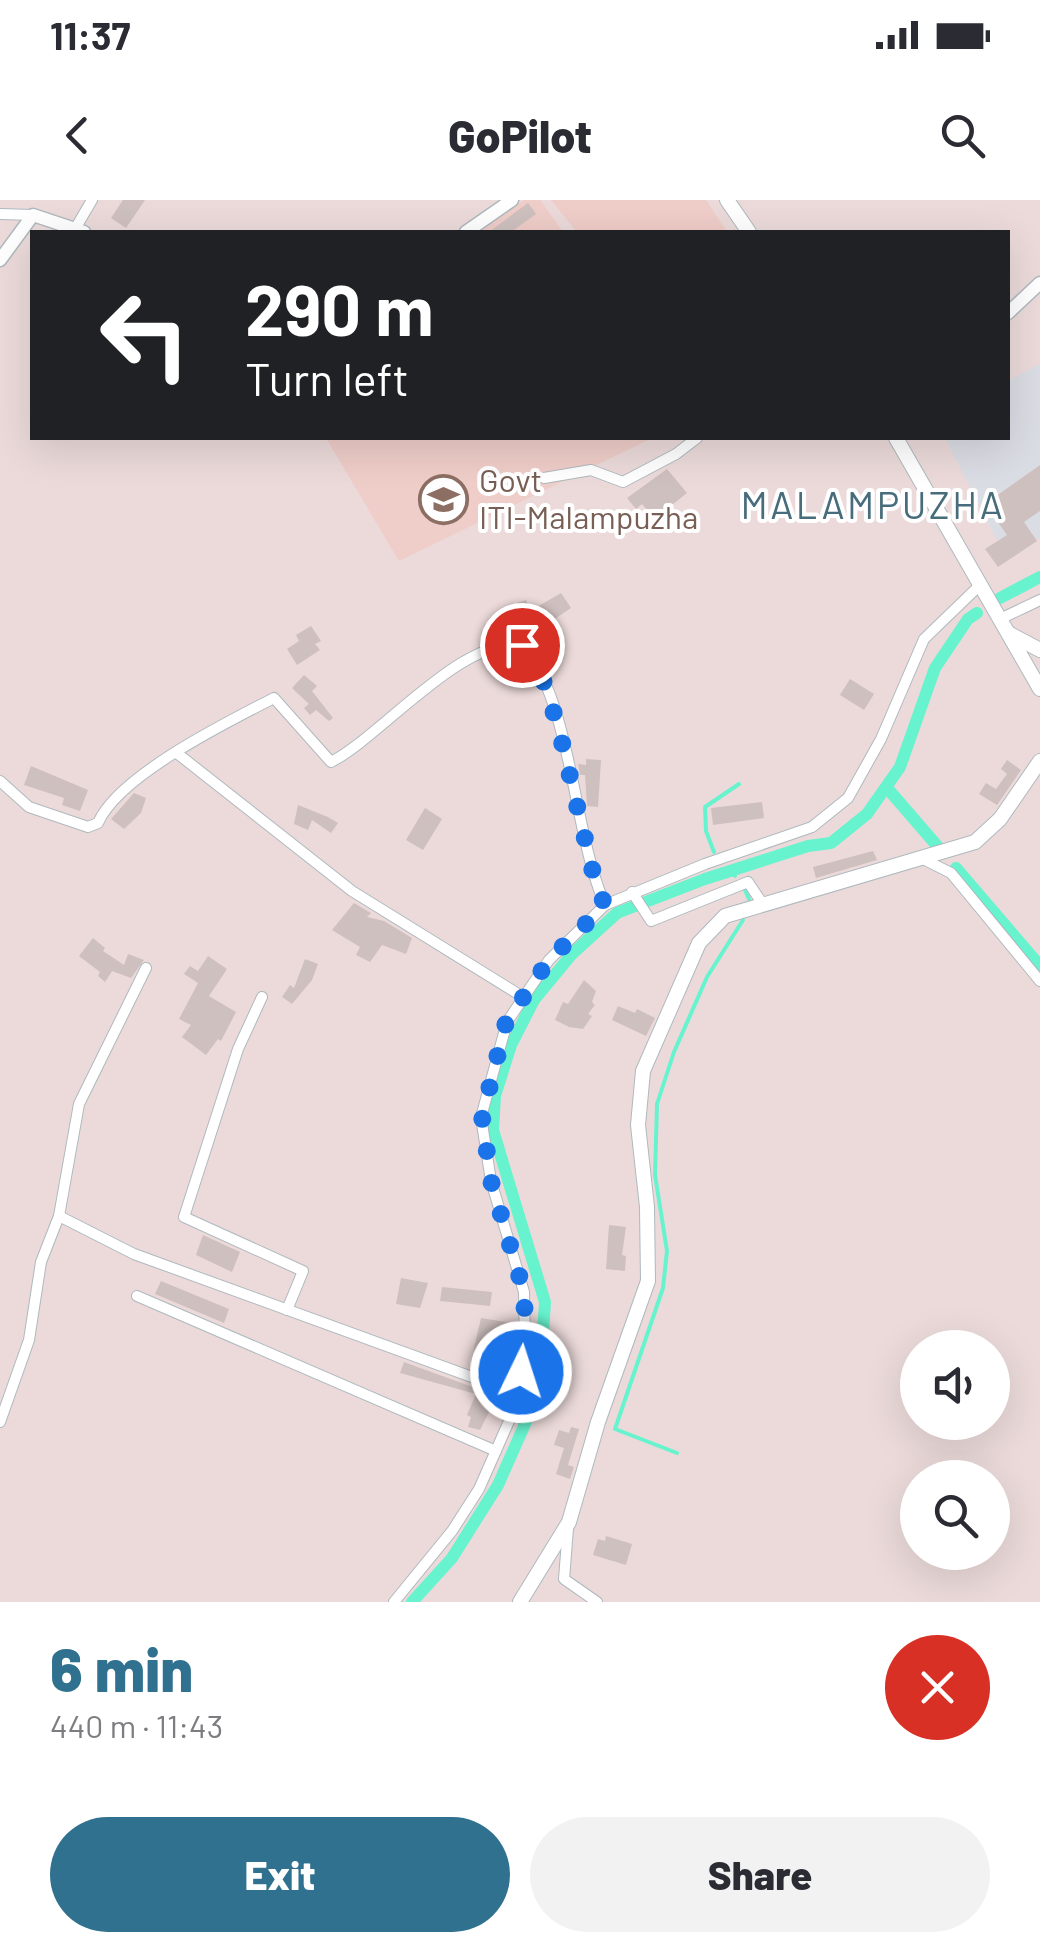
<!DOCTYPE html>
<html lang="en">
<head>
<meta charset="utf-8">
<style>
	body { margin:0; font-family:Barlow,sans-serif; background:#f2f2f3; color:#2b2b33; height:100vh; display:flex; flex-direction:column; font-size:38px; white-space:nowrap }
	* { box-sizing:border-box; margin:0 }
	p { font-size:32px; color:#7c7c81 }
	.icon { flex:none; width:55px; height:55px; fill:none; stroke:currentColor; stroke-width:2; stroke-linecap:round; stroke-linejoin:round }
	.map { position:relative; height:1402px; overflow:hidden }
	.drawer { display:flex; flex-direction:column; background:#fff; flex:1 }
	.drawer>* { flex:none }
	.banner { position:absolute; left:30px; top:30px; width:980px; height:210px; border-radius:0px; box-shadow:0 10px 40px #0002; background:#202124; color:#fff; overflow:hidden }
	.buttons { position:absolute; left:900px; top:1130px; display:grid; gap:20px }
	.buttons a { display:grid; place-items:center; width:110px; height:110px; border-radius:50%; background:#fff; box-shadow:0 10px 40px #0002; font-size:50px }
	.pin { position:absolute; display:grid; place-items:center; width:85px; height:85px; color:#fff; margin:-42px; border:5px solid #fff; border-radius:50%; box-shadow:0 2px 10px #0007 }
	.me { position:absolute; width:110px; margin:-55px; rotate:4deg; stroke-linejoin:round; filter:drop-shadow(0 0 8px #0008) }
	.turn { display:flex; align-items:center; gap:35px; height:210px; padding:0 50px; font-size:45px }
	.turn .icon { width:130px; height:130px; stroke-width:2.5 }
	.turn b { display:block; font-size:70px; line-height:85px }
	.round { display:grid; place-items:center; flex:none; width:105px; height:105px; border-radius:52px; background:#f2f2f3 }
	.head { display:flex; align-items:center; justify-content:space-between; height:170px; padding:0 50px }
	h1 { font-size:60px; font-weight:800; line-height:75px; color:#2f718f }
	.cta { display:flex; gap:20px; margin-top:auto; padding:20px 50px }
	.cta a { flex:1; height:115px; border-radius:60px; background:#2f718f; color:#fff; font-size:40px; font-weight:800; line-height:115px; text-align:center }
	.cta a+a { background:#f2f2f3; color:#2b2b33 }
	.status { display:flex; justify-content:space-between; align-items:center; height:70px; padding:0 50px; background:#fff; direction:ltr }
	.status svg { height:28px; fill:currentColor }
	header { display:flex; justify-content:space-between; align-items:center; height:130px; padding:0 50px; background:#fff; font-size:45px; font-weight:800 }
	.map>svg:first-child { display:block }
</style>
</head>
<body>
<div class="status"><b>11:37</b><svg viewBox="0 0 49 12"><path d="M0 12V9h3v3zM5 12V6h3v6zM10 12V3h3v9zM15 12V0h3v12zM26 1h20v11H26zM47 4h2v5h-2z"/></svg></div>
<header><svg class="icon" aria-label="back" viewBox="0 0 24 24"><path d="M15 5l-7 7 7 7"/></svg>GoPilot<svg class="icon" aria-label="search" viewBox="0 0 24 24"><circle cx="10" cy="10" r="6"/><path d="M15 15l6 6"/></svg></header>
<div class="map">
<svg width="1040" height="1402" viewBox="0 0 1040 1402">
	<rect width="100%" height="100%" fill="#ecdada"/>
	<polygon fill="#dbdde4" points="1040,164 1040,337 1006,358 945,238 1008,238 1008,181"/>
	<g fill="#efcdc8">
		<polygon points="524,0 540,0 563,32 478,32"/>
		<polygon points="551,0 706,0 727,32 577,32"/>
		<polygon points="326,238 652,238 399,361"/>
	</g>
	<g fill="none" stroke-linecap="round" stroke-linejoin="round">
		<g stroke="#67f3ce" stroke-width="4">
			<polyline points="714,652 706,631 705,607 739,584"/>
			<polyline points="720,670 729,669 735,676"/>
			<polyline points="745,690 749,699"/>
			<polyline points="677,1253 615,1229 663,1088 667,1051 655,975 657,904 674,852 707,777 743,720"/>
		</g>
		<g stroke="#67f3ce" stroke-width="12">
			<polyline points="1000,398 1040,377"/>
			<polyline points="888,589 939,648"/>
			<polyline points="956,668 1040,766"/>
			<polyline points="412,1402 452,1358 498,1285 525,1224 541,1163 545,1102 493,930 495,896 511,845 534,800 572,754 617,713 705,679 808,646 831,643 867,614 900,567 935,468 968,419 977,413"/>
		</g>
	</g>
	<g fill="#cec0be">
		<polygon points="123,0 145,0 126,28 111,18"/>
		<polygon points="528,3 536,14 525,22 511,32 489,32"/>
		<polygon points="1040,265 1040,311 1024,322 1037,341 998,367 985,349 1007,335 985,304"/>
		<polygon points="667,269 687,293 654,319 642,304 636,309 627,298"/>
		<polygon points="561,393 571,408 553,420 555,424 526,428 517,403 526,400 530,411"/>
		<polygon points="311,426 321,441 315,444 320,450 297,465 287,449 299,441 296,435"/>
		<polygon points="304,475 317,486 312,491 333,518 329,521 316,510 310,515 304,508 309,504 292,488"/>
		<polygon points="850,479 874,494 864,510 840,495"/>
		<polygon points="586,559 601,560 598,607 587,606 585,575 580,575 578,564 586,565"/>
		<polygon points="1007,560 1021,570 997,605 979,594 986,583 996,589 1007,574 1001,569"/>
		<polygon points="31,566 88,590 80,611 62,605 64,598 24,585"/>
		<polygon points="134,593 146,598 141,613 124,629 111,619"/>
		<polygon points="762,602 764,618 713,625 711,608"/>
		<polygon points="298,605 328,617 338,623 331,633 312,620 308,630 294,624"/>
		<polygon points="425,608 442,619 423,650 406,640"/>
		<polygon points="873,651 877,660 816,678 813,667"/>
		<polygon points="354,703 371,713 367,717 384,721 412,738 406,754 382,745 370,762 356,755 360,747 332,730"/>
		<polygon points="93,738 105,748 103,751 124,765 128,754 144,760 131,778 112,771 105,782 98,776 100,772 79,756"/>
		<polygon points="208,756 227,769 209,796 236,812 221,841 218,839 206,855 182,837 191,825 179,819 198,783 184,774 190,766 198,771"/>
		<polygon points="305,759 318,764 312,780 292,804 282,797 290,785 294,788"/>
		<polygon points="584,780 596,791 592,802 595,805 588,814 592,816 583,829 569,827 555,820 563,802 568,804"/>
		<polygon points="618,806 635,813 637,809 655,818 646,836 612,820"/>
		<polygon points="609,1025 626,1027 622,1055 626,1056 625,1071 606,1069"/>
		<polygon points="203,1035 240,1052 232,1072 196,1055"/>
		<polygon points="401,1078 428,1083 420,1108 396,1104"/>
		<polygon points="161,1081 229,1109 224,1123 155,1094"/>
		<polygon points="442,1087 492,1092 490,1106 440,1101"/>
		<polygon points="481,1118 511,1123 509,1143 494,1142 486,1166 471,1161"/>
		<polygon points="404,1162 497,1196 480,1230 468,1227 471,1217 467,1215 476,1194 400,1173"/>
		<polygon points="571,1227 579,1229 568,1265 574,1267 570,1279 556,1274 564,1248 554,1245 559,1230 569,1233"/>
		<polygon points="606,1336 632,1344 626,1365 593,1355 598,1339 605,1341"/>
	</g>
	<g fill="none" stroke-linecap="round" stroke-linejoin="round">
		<defs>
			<g id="minor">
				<polyline points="0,14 33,15"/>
				<polyline points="75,29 92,0"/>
				<polyline points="544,278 591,270 623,282 676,254 697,238"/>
				<polyline points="1000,419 1040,400"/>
				<polyline points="178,554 352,691 523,797"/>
				<path d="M0,581L29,607L88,627L98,623C118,576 227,522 274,498L331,562C383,535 462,436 523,445C573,507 572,629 605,705L705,664L812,627L848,598L881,539L924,439L980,385"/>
				<polyline points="925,660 951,673 1040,781"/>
				<polyline points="632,692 651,721 748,682 762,703"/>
				<polyline points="262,797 238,849 184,1017 303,1071 287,1110"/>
				<polyline points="59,1016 134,1054 516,1193"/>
				<polyline points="137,1096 496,1251"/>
				<polyline points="0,1222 29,1140 41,1062 59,1016 79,904 146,768"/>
				<polyline points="568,1328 564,1379 597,1402"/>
				<polyline points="394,1402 452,1331 479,1289 513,1212 525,1151 524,1092 491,981 481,917 507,822 549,760 605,705"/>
			</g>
			<g id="tertiary">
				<polyline points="466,32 512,0"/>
				<polyline points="0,60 33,15 84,32"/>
				<polyline points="1008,113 1040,83"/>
			</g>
			<g id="secondary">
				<polyline points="727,0 749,32"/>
				<polyline points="896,238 1040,489"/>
				<polyline points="1010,434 1040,450"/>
				<polyline points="520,1402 569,1322 598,1222 648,1081 647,1007 638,925 643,871 699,743 725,716 975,642 1000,619 1040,561"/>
			</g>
		</defs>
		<use href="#minor" stroke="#aeb9be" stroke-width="12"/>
		<use href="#tertiary" stroke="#aeb9be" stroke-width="15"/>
		<use href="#secondary" stroke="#aeb9be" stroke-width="16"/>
		<use href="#minor" stroke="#fff" stroke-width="10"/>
		<use href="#tertiary" stroke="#fff" stroke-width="12"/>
		<use href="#secondary" stroke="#fff" stroke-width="14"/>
	</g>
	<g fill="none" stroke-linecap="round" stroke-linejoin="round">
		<polyline stroke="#1a73e8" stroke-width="18" stroke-dasharray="0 32.4" points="521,1172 526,1151 524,1092 491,981 482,917 506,822 549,760 605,705 596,685 559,530 545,484 522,445"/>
	</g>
	<defs>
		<symbol id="university-ring" viewBox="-11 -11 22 22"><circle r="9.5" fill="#fff" stroke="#8d6e63" stroke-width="1.5"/><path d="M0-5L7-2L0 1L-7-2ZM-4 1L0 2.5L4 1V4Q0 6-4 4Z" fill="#8d6e63"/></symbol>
	</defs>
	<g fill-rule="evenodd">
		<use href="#university-ring" x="416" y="272" width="55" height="55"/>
	</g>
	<g text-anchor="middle" stroke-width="8" stroke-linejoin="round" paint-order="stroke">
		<g font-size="32" fill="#785e54" stroke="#fff" text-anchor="start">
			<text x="479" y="292">Govt<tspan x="479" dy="37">ITI-Malampuzha</tspan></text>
		</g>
		<g font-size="38" letter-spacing="2.5" fill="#476c7b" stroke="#fff">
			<text x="873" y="319">MALAMPUZHA</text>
		</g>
	</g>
</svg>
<div class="buttons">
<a><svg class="icon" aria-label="sound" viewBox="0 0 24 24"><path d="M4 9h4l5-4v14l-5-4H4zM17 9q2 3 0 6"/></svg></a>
<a><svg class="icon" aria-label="search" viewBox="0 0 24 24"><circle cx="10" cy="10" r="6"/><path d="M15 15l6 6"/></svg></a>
</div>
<div class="pin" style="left:522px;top:445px;background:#d93025"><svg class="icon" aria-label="arrive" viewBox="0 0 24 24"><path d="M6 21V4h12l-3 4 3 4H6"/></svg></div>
<svg class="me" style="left:521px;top:1172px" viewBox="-20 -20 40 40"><circle r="17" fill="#1a73e8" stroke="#fff" stroke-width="3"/><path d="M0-11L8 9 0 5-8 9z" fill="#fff"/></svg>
<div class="banner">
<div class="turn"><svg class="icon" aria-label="left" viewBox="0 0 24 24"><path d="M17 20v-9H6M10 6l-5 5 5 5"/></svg><div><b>290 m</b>Turn left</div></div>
</div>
</div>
<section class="drawer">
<div class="head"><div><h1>6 min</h1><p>440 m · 11:43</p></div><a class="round" style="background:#d93025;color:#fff"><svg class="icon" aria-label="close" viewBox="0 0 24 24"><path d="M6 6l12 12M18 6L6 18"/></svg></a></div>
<div class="cta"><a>Exit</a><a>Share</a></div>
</section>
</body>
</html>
